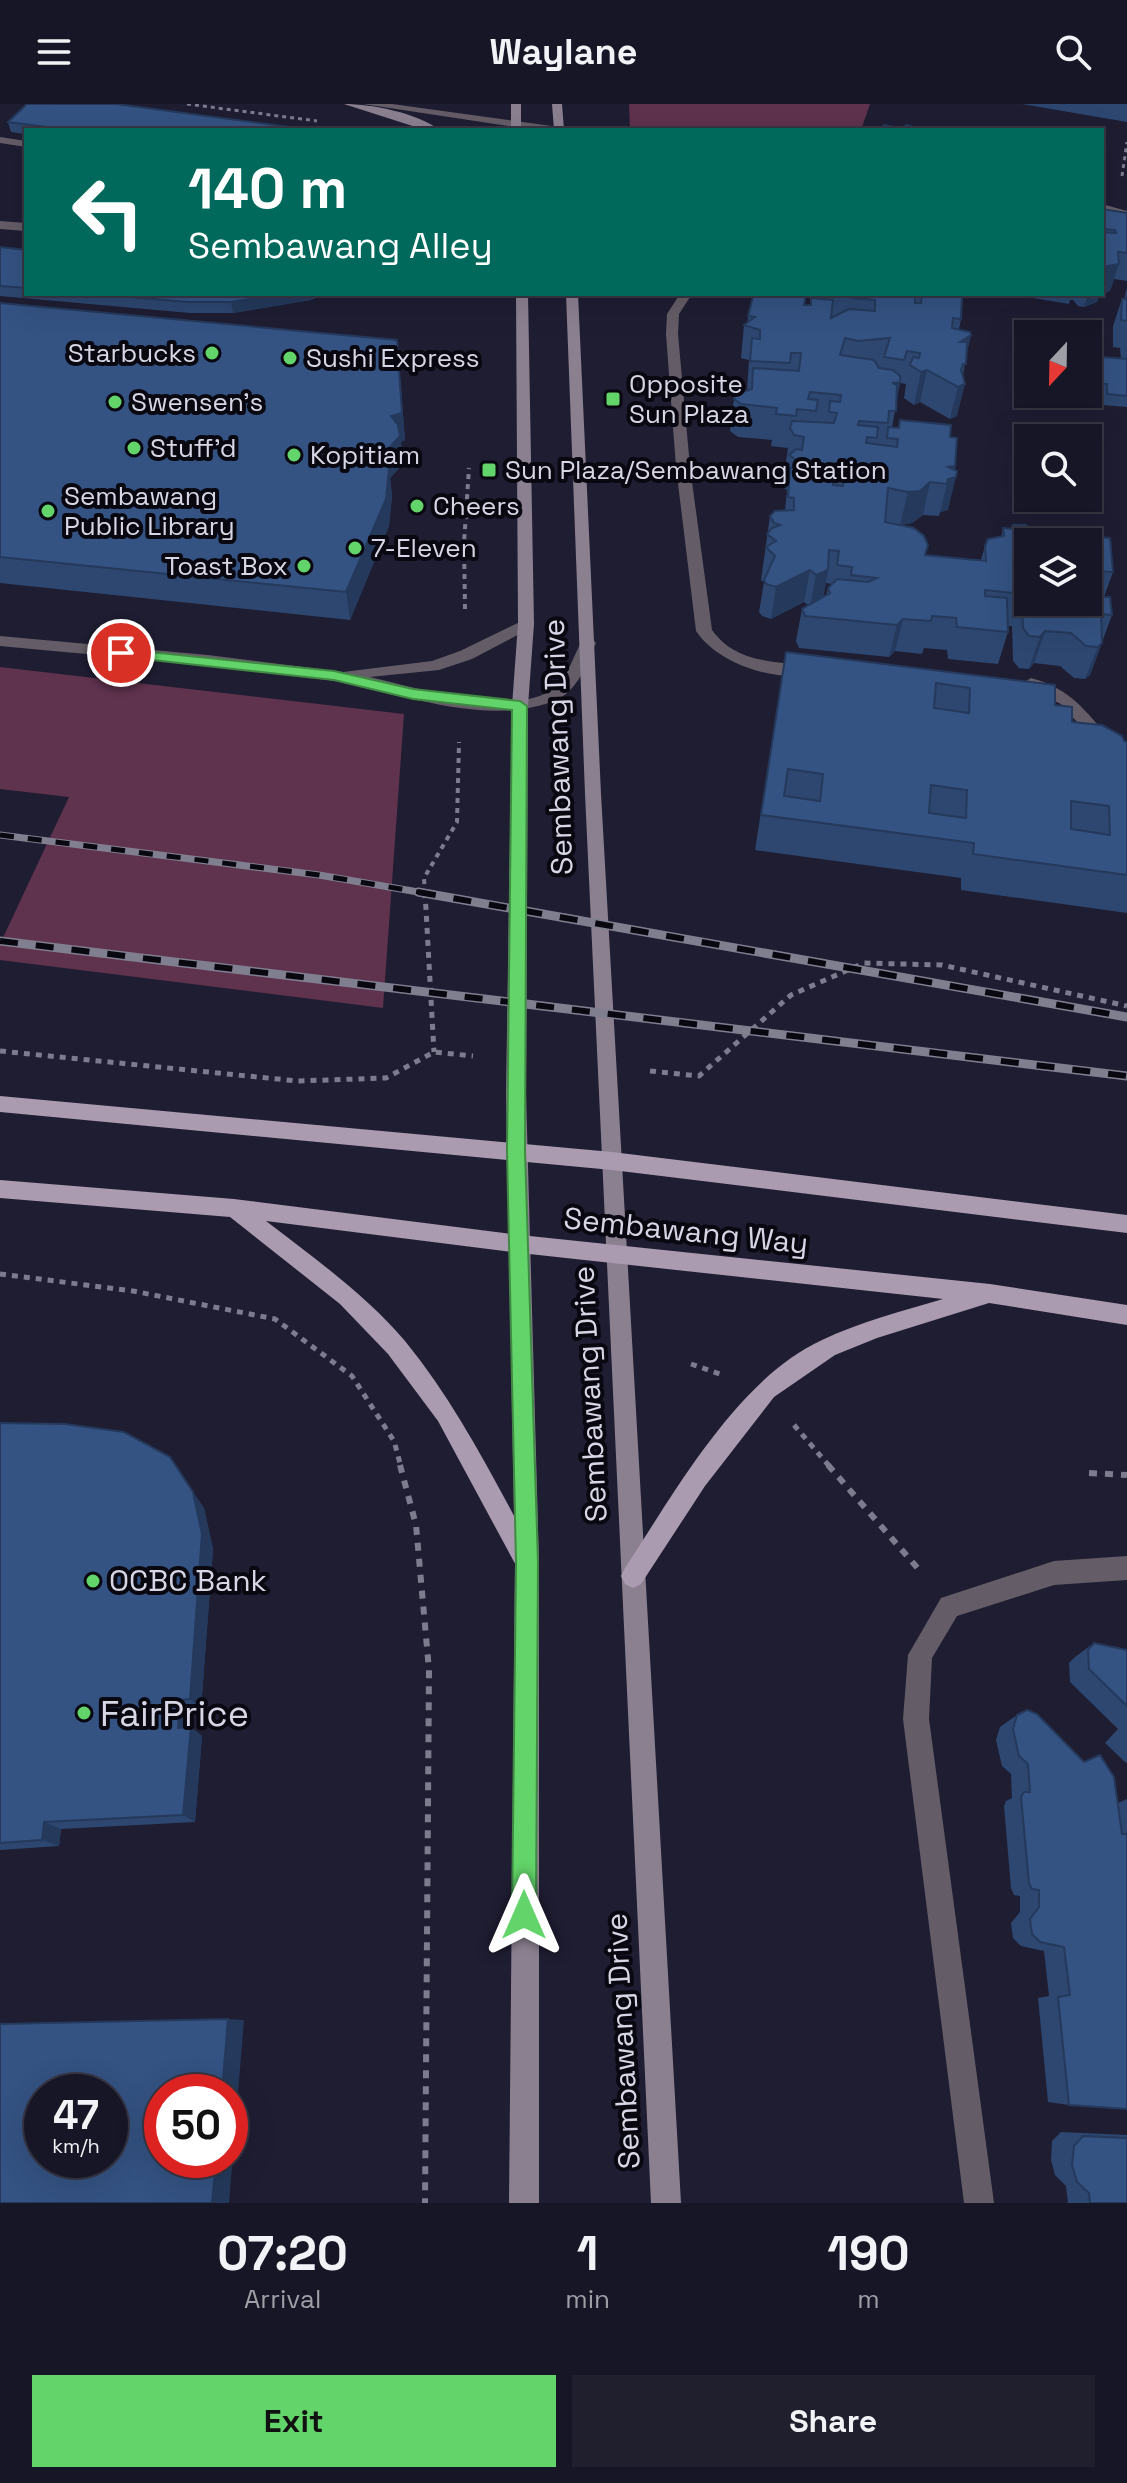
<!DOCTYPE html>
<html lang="en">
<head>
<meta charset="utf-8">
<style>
	body { margin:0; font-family:"Space Grotesk",sans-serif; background:#201f2e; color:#f1f3f6; height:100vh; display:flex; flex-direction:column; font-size:30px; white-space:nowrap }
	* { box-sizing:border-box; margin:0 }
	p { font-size:26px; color:#9e9fa7 }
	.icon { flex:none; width:44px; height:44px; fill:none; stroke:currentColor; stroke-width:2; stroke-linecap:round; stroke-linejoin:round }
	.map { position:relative; height:2099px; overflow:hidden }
	.details { display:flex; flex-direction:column; background:#171626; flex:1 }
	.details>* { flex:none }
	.top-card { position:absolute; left:24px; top:24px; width:1080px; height:168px; border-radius:0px; box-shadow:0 8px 32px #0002,0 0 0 2px #363543; background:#00695c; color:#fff; overflow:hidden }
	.needle { width:52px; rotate:202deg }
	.controls { position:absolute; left:1014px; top:216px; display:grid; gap:16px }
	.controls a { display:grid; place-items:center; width:88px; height:88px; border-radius:0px; background:#171626; box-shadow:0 8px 32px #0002,0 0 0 2px #363543; font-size:40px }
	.speed { position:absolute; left:24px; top:1970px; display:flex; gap:16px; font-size:40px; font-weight:700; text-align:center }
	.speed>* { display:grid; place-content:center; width:104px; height:104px; border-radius:50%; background:#171626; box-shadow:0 8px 32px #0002,0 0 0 2px #363543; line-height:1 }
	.speed small { font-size:20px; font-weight:400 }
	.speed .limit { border:12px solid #d22; background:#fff; color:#111 }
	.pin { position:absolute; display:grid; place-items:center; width:68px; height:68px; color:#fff; margin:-34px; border:4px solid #fff; border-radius:50%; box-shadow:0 2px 8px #0007 }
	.me { position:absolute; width:88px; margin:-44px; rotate:0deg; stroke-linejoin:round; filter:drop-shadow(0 0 6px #0008) }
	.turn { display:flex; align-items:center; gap:28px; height:168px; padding:0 32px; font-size:36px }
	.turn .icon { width:104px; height:104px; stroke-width:2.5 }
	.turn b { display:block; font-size:56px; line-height:68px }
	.eta { display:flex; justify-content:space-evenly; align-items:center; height:136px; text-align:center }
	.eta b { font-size:48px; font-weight:700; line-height:56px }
	.primary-button { display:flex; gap:16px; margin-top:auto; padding:16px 32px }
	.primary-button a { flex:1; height:92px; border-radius:0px; background:#62d469; color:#111; font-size:32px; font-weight:700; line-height:92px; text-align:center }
	.primary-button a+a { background:#201f2e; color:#f1f3f6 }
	header { display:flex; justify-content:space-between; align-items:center; height:104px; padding:0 32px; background:#171626; font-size:36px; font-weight:700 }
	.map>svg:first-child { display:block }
</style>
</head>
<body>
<header><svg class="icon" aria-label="menu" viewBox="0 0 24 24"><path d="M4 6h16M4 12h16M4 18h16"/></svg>Waylane<svg class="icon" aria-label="search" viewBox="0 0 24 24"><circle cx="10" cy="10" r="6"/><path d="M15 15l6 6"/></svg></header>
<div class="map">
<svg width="1127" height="2099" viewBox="0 0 1127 2099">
	<rect width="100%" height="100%" fill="#1f1d32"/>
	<g fill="#5f324d">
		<polygon points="629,0 870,0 861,26 630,26"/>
		<polygon points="0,563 404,610 383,904 0,856 0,840 69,693 0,685"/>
	</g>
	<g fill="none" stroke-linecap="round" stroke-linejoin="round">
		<g stroke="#7d7c8e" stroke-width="3" stroke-dasharray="4 4" stroke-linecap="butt">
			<polyline points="187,0 317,17"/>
			<polyline points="1122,72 1127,38"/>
		</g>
		<g stroke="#7d7c8e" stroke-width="4" stroke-dasharray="5 5" stroke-linecap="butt">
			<polyline points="465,505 464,439 469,364"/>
			<polyline points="425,790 424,774 457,718 459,638"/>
		</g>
		<g stroke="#7d7c8e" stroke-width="5" stroke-dasharray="6 6" stroke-linecap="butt">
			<polyline points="425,788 434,948"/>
			<polyline points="0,947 297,977 386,974 434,948 473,952"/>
			<polyline points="650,967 699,972 791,891 864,859 942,861 1127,902"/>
			<polyline points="0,1170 133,1187 275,1215 352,1272 394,1337 401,1363"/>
			<polyline points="691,1260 720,1270"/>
			<polyline points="794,1321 830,1363"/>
		</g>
		<g stroke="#7d7c8e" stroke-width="6" stroke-dasharray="8 8" stroke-linecap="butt">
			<polyline points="400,1361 416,1421 429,1566 425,2099"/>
			<polyline points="828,1361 921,1468"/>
			<polyline points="1089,1369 1127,1371"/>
		</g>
		<g fill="#645d67" fill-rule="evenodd">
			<polygon points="0,33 26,37 26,43 0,39"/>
			<polygon points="1102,100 1127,107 1127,114 1102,107"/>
			<polygon points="0,117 26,119 26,127 0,125"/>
			<path d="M680,190H692L679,210L678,230L690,363L712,526C736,559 774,558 811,561L817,562V570C777,579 719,561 696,527L676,363L666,230L667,210Z"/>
			<path d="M526,515L531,516V524L472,555L439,566L370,573C414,583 516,615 554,584C569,571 573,552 583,535H593L596,539C586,563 576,591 549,599C474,623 391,584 315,574C211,560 105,552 0,542V532L208,551L343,568L432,557L460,547Z"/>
			<path d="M1031,574C1082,588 1091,620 1127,651V665L1111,656L1061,600L1025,583L1023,579Z"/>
			<polygon points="1127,1452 1127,1476 1054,1481 957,1512 932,1554 929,1615 994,2099 964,2099 903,1615 908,1551 941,1494 1054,1457"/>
		</g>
		<polygon fill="#645d67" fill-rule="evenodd" points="363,0 392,0 559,23 564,26 535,26"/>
		<g fill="#8b8090" fill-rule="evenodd">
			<path d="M344,0C373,0 416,9 440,26H425Z"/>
			<rect x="511" y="0" width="10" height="26"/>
			<polygon points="552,0 562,0 564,26 554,26"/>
			<polygon points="516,190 528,190 534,520 528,602 526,990 539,1459 539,2099 509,2099 515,1459 506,990 512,602 518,520"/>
			<polygon points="566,190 578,190 601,690 681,2099 651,2099 585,690"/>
		</g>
		<g fill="#aa9bb0" fill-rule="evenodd">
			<polygon points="0,992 612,1048 1127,1111 1127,1129 612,1066 0,1008"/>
			<path d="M0,1076L234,1095L520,1131L990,1180L1127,1201V1221L989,1199L877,1234L835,1251L774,1293L705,1382L641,1480L633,1484L625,1480L621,1472L625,1464C675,1388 737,1275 822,1236C860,1218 902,1207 943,1195L520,1149L266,1117C314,1154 365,1190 405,1237C458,1302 495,1377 535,1451L539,1459L535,1467L527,1471L519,1467L438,1317L388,1250L340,1200L230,1113L0,1094Z"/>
		</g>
		<defs>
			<polyline id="rail-far1" points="0,731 319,771 430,790"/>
			<g id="rail">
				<polyline points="418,788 1127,913"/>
				<polyline points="0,837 1127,972"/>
			</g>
		</defs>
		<use href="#rail-far1" stroke="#807f90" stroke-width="7"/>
		<use href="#rail" stroke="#807f90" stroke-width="9"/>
		<use href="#rail-far1" stroke="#090811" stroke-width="5" stroke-dasharray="14" stroke-linecap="butt"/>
		<use href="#rail" stroke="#090811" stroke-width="6" stroke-dasharray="18" stroke-linecap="butt"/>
	</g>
	<g fill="#2d4770" fill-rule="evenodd">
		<polygon points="1022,0 1127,0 1127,18"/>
		<polygon points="8,18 312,26 26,26 26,30 11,28"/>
		<polygon points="1102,105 1127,109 1127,177 1114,175 1110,187 1102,189"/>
		<polygon points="0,143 26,146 26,190 325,190 311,196 233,209 190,209 0,192"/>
		<polygon points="1127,184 1127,255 1121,255 1120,244 1113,243 1113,222 1122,195 1124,195"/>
		<path d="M753,190H806L804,201H810L815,194V190H963L961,215L959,225L971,231L966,252L957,312L950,315L920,298L914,301L904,294L906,280L900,279L892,323L898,324L900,316L950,333L955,362L948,406L940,408L939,412L923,411L912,419L900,421L926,451L981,456L985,442L1001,433L1003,424L1035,427L1036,424L1086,432L1113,468L1104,493L1112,511L1090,571L1085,575L1074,574L1060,562L1034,559L1029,565L1019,564L1013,557L1012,522H1008V528L998,560L948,555L947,546L924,544L922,550L895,547L889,553L799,544L796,537L802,505L808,501L804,498L771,515L762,512L759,508L764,478L761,476L770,412L785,407L787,386L784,384L788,360L786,357L788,344L771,342L772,336L738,333L730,327L734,295L747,287L749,256L741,254L744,221L747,219ZM1088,438V498H1028ZM826,479L832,480L828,484L826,491L823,492Z"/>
		<polygon points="1008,190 1100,190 1097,198 1084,203 1078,202 1073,196 1070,196 1069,200"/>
		<polygon points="0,199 397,236 405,336 401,338 403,360 390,374 392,392 389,422 350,516 0,479"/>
		<polygon points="1088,252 1127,255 1127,303 1103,301 1103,291 1088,290"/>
		<polygon points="786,548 1055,601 1072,618 1127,638 1127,809 961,786 961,774 755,746"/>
		<polygon points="0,1319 204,1404 213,1445 201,1605 192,1606 191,1623 202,1632 195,1718 61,1725 59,1742 0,1746"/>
		<polygon points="1094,1539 1127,1546 1127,1659 1125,1658 1105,1639 1118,1625 1070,1578 1069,1559 1075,1553"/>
		<polygon points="1017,1611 1118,1699 1127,1695 1127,2005 1069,2001 1048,1998 1038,1894 1049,1892 1044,1847 1021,1842 1013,1834 1011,1819 1020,1808 1020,1792 1014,1791 1011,1784 1004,1702 1006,1697 1012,1694 1011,1670 1002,1662 996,1636 1000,1623"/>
		<polygon points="1061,2028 1127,2031 1127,2099 1068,2099 1066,2082 1055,2071 1051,2056 1052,2037"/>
	</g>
	<g fill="#24395b">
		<polygon points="1119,160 1110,187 1102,189 1102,163"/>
		<polygon points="281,190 325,190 311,196 233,209 231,198"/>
		<polygon points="1088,190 1100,190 1097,198 1084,203"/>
		<polygon points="971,231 964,260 960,238"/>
		<polygon points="397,236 405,336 401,338 403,360 390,374 392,392 389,422 350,516 346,488 391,312"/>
		<polygon points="907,247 900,279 894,307 892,279 900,278"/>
		<polygon points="927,266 920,298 914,301 921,268"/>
		<polygon points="965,280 957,312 950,315 958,283"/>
		<polygon points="955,362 951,374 956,373 948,406 940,408 947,380 948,363"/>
		<polygon points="930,378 923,411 912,419 900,421 908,388"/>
		<polygon points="828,465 823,497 810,503 816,471"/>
		<polygon points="810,466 804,498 771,515 776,483"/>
		<polygon points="903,515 895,547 889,553 897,521"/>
		<polygon points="1045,527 1034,559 1029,565 1040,533"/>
		<polygon points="1102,539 1090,571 1085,575 1098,543"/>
		<polygon points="170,1353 204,1404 213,1445 201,1605 190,1595"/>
		<polygon points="180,1596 192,1606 191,1623 202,1632 195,1718 183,1711 178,1624"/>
		<polygon points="44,1718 61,1725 59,1742 42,1736"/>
		<polygon points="228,1915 244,1916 229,2099 212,2099 216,2056 230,2056 230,1988 222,1988"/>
	</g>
	<g fill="#345282" stroke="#24395b" stroke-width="2" fill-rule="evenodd">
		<polygon points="27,0 116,0 312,26 69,26 8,18"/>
		<polygon points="884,21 903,25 906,21 925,26 879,26"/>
		<polygon points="1102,105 1127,109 1127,149 1118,148 1119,160 1102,163 1106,171 1102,172 1102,128 1116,129 1115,126 1102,125"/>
		<polygon points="0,143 26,146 26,184 0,182"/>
		<polygon points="94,190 281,190 231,198 188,198"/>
		<polygon points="757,190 806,190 804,201 811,201 811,194 833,196 831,214 849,205 875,207 875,196 853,194 843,190 915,190 915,199 921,199 922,190 962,193 961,215 953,214 952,224 970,228 971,231 960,238 967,238 966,260 963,260 961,266 965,280 958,283 927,266 921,268 910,261 913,253 919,254 920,249 907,247 904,256 884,253 890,234 858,237 845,234 840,251 874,256 879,264 893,266 900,272 900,278 892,279 897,281 896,307 889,307 888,319 859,317 858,321 878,323 877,334 867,333 866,339 897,343 898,335 887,334 888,323 899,324 900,316 951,321 950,333 957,334 955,362 948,363 957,367 956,373 948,375 947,380 930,378 920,387 908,388 888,384 885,418 914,424 924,432 928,441 925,451 986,457 985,442 988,435 1004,432 1003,424 1011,425 1013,421 1026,421 1031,427 1037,427 1036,424 1086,428 1086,432 1110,434 1113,468 1097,467 1098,475 1088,474 1088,438 1028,438 1028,498 1088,498 1088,479 1099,480 1100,493 1110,493 1112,511 1101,510 1102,539 1098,543 1086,542 1071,529 1045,527 1040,533 1029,532 1023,524 1022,490 985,486 985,492 1007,494 1008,528 957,523 956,514 932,512 931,517 903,515 897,521 805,512 802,505 830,489 828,484 837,475 868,478 877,474 851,471 852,463 837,461 839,447 829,446 828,465 824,468 816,471 810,466 776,483 766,480 764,476 775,452 766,443 776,437 767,430 772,424 780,421 774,419 770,412 775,407 794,406 794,394 788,393 790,364 834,368 833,381 843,382 844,363 801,359 789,351 796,345 802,346 804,333 794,331 790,324 792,317 834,319 837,309 829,308 830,297 840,298 841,291 810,288 808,295 818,296 816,307 797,305 796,312 776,310 777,304 741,300 734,295 736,290 752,285 753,264 799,267 801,249 791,249 790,259 750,257 752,234 760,235 760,226 744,221 755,213 748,212 753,193 757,193"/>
		<polygon points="1127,191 1127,217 1121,216 1122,195 1127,195"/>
		<polygon points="0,199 397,236 402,309 391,312 398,321 400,332 381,353 389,364 386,395 346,488 0,453"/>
		<polygon points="1088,252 1127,255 1127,292 1107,290 1107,280 1091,279"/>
		<path d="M786,548L1055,581V601L1072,603V618L1102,621L1122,632L1124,637L1127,638V771L973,750L974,739L761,711ZM936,579L970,584L969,609L934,604ZM788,665L823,670L820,697L784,692ZM931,681L967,686L966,714L929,709ZM1071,697L1109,702L1110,731L1071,725Z"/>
		<polygon points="0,1319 65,1320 124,1328 170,1353 193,1388 202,1430 190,1595 180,1596 178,1624 191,1623 183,1711 44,1718 42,1736 0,1739"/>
		<polygon points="1094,1539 1127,1546 1127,1602 1089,1565 1088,1546"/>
		<polygon points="1027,1606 1037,1610 1084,1658 1100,1651 1114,1673 1122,1730 1127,1730 1127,2005 1069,2001 1058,1893 1070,1891 1064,1843 1040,1838 1032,1830 1030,1815 1039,1803 1039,1786 1032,1785 1029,1779 1021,1693 1024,1688 1030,1688 1028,1660 1019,1652 1013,1625 1017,1611"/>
		<path d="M228,1915L222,1988H162V2056H216L212,2099H0V1920ZM42,1988H110V2056H42Z"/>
		<polygon points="1083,2032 1127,2034 1127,2099 1090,2099 1089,2089 1077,2078 1072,2061 1074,2042"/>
	</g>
	<polygon fill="#62d469" stroke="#408a44" stroke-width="2" points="121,545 334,567 413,585 520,597 527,602 525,1047 538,1459 536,1811 533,1820 524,1823 515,1820 512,1811 516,1459 507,1047 512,606 413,595 334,576 116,552 114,549"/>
	<g fill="#62d469" stroke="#090811" stroke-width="3">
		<circle cx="212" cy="249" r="8"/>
		<circle cx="290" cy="254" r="8"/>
		<rect x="605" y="287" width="16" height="16" rx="4"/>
		<circle cx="115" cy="298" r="8"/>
		<circle cx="134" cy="344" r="8"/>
		<circle cx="294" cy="351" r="8"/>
		<rect x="481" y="358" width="16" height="16" rx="4"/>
		<circle cx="417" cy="402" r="8"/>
		<circle cx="48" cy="407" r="8"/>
		<circle cx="355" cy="444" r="8"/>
		<circle cx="304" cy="462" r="8"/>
		<circle cx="93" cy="1477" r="8"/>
		<circle cx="84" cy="1609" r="8"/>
	</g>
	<g text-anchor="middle" stroke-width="8" stroke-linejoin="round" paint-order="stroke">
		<g font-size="26" fill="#d6d6e4" stroke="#090811" text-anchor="start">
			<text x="196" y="258" text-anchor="end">Starbucks</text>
			<text x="306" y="263">Sushi Express</text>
			<text x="629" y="289">Opposite<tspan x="629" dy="30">Sun Plaza</tspan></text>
			<text x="131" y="307">Swensen's</text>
			<text x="150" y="353">Stuff'd</text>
			<text x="310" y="360">Kopitiam</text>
			<text x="505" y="375">Sun Plaza/Sembawang Station</text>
			<text x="64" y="401">Sembawang<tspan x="64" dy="30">Public Library</tspan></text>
			<text x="433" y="411">Cheers</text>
			<text x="371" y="453">7-Eleven</text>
			<text x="288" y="471" text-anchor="end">Toast Box</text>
		</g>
		<g font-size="30" fill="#d6d6e4" stroke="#090811">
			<text transform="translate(558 643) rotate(-92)" y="10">Sembawang Drive</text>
			<text transform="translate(686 1127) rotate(6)" y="10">Sembawang Way</text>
			<text transform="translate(590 1290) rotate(-93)" y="10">Sembawang Drive</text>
			<text transform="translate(623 1937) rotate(-93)" y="10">Sembawang Drive</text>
		</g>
		<g font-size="30" fill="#d6d6e4" stroke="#090811" text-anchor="start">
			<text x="109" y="1487">OCBC Bank</text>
		</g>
		<g font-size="36" fill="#d6d6e4" stroke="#090811" text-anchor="start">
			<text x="100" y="1622">FairPrice</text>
		</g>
	</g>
</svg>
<div class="controls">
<a><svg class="needle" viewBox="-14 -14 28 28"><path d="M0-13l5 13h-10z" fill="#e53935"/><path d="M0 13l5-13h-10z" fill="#9e9fa7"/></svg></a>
<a><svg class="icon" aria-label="search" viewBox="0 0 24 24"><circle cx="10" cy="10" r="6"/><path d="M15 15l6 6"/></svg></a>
<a><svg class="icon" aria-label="layers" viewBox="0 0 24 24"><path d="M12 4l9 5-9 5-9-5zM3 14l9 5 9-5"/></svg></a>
</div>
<div class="speed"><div>47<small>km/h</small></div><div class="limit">50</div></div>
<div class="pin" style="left:121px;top:549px;background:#d93025"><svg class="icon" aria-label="arrive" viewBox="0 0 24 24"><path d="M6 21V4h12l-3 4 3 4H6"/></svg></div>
<svg class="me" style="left:524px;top:1811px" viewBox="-20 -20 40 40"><path d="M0-17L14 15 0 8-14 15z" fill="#62d469" stroke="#fff" stroke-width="4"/></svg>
<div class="top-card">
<div class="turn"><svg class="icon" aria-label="left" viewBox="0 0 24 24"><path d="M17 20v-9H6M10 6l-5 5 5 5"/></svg><div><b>140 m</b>Sembawang Alley</div></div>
</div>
</div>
<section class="details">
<div class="eta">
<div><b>07:20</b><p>Arrival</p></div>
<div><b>1</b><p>min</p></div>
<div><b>190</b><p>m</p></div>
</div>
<div class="primary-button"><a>Exit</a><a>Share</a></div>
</section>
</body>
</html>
